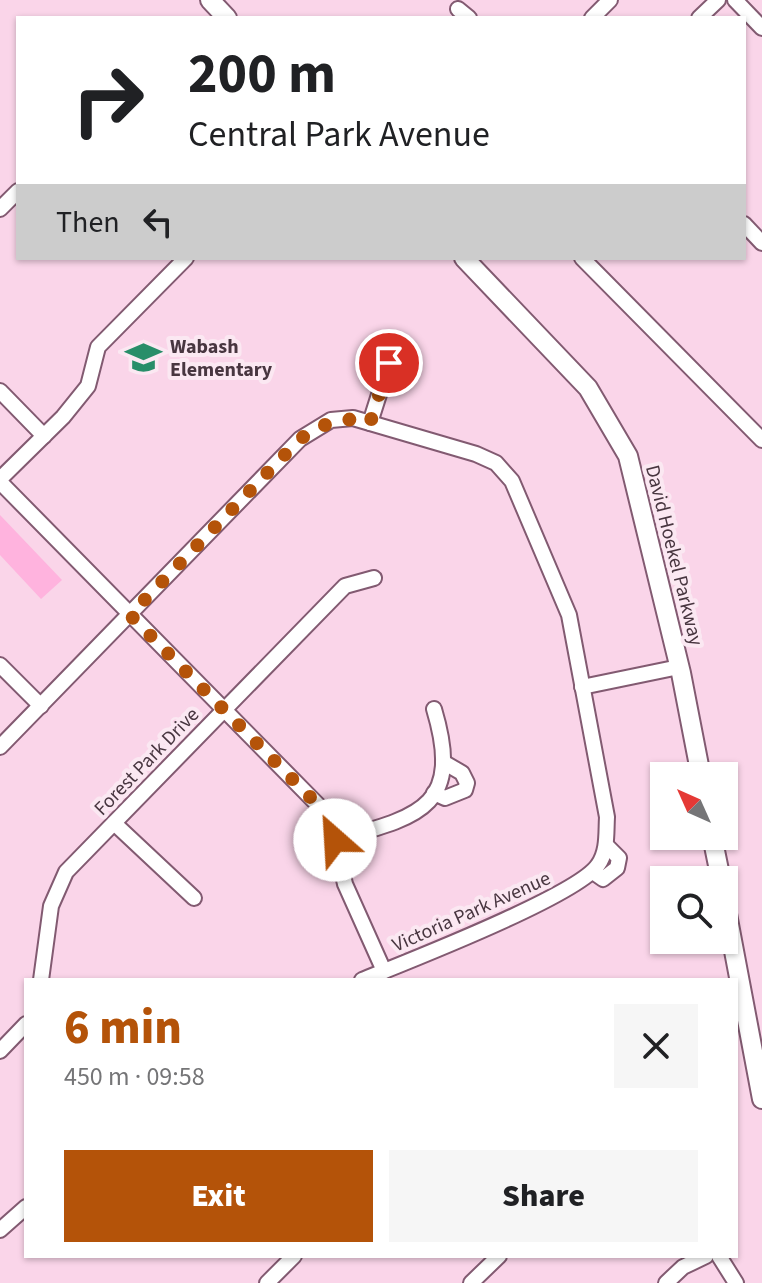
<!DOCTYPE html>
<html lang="en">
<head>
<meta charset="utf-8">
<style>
	body { margin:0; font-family:"Source Sans 3",sans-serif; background:#f6f6f6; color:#202124; height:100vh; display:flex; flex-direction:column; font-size:30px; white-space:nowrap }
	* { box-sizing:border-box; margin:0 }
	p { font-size:26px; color:#757577 }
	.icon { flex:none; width:44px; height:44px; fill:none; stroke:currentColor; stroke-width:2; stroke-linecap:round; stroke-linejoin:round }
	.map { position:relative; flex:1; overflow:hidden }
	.panel { position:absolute; left:24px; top:978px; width:714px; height:280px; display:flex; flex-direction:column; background:#fff; border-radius:0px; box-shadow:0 2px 6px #0004 }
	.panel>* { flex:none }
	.guide { position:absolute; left:16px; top:16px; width:730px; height:244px; border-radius:0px; box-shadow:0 2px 6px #0004; background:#fff; color:#202124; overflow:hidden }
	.needle { width:52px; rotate:315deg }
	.buttons { position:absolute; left:650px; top:762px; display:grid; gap:16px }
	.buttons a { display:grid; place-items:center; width:88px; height:88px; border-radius:0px; background:#fff; box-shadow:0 2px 6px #0004; font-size:40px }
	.pin { position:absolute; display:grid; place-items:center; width:68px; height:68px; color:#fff; margin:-34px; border:4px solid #fff; border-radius:50%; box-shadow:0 2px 8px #0007 }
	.me { position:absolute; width:88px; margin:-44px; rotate:334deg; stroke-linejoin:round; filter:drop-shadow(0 0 6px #0008) }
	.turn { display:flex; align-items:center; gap:28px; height:168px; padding:0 40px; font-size:36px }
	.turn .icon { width:104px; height:104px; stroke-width:2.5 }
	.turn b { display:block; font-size:56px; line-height:68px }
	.then { display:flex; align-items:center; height:76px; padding:0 40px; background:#0003; gap:16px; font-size:30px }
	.round { display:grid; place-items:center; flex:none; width:84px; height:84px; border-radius:0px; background:#f6f6f6 }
	.overview { display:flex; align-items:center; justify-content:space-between; height:136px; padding:0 40px }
	h1 { font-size:48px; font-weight:800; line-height:60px; color:#b45309 }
	.primary-button { display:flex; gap:16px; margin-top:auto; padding:16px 40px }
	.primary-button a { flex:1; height:92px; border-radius:0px; background:#b45309; color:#fff; font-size:32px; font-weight:800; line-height:92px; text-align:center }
	.primary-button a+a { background:#f6f6f6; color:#202124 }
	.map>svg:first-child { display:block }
</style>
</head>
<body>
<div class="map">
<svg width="762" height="1283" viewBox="0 0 762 1283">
	<rect width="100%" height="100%" fill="#fad5e9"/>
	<polygon fill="#ffb3de" points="0,515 62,580 41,599 0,555"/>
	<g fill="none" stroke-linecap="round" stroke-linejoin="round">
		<defs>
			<g id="minor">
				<polyline points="735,0 762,28"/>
				<polyline points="458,9 469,18"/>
				<polyline points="592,18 610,0"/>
				<polyline points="699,18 718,0"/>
				<polyline points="0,209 18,191"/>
				<polyline points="744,224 762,243"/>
				<polyline points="582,258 762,440"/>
				<polyline points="0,391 44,436"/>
				<polyline points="370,423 389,363"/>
				<polyline points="0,479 63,417 88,386 98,347 186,258"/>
				<polyline points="0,482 319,806 333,830 345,884 384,971"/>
				<polyline points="0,665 41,706"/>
				<polyline points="582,687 679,667"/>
				<path d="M0,747L300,439L331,420L353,418L476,454L496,463L512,481L569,615L607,817C606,833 608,851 598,865C577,896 406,962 362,980"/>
				<polyline points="434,793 445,798 465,790 467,783 462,773 443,762"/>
				<polyline points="114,823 194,898"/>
				<path d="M335,840C417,817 464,809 434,709"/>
				<polyline points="593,872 603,879 617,868 619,858 606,845"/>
				<polyline points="41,980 51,906 66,872 345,586 374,578"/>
				<polyline points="0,1051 26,1024"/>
				<polyline points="0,1230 26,1207"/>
				<polyline points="719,1256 736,1283"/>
				<polyline points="267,1283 294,1256"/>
				<polyline points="471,1283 499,1256"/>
				<polyline points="666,1283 683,1267 706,1256"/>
			</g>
			<g id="major">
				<polyline points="210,0 227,18"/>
				<polyline points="464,258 588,388 628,456 681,673 701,776"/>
				<polyline points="712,836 721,880"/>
				<polyline points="724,898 762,1099"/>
			</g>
		</defs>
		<use href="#minor" stroke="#825a71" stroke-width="18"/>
		<use href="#major" stroke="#825a71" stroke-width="22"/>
		<use href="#minor" stroke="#fff" stroke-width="14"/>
		<use href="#major" stroke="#fff" stroke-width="18"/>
	</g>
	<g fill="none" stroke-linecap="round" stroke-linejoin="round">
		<path stroke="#b45309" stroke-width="14" stroke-dasharray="0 25.2" d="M335,840L319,806L130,615L300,439C324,424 341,414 370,423L389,363"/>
	</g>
	<defs>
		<symbol id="school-bare" viewBox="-9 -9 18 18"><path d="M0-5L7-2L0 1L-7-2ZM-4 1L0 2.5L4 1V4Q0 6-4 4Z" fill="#288e69" stroke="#fbe8f2" stroke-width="2.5" paint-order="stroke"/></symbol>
	</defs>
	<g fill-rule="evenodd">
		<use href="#school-bare" x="118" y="332" width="51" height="51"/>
	</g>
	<g text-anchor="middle" stroke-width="8" stroke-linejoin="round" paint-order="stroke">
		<g font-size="20" font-weight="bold" fill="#483640" stroke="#fbe8f2" text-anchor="start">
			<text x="170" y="353">Wabash<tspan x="170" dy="23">Elementary</tspan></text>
		</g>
		<g font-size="20" fill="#483640" stroke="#fbe8f2">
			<text transform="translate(675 555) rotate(76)" y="7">David Hoekel Parkway</text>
			<text transform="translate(146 761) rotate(-46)" y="7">Forest Park Drive</text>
			<text transform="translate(471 911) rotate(-24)" y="7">Victoria Park Avenue</text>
		</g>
	</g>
</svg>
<div class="buttons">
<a><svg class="needle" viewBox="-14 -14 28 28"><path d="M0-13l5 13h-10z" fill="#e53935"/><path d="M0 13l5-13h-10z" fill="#757577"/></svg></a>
<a><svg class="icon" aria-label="search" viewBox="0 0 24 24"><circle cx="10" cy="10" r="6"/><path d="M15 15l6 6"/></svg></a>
</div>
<div class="pin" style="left:389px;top:363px;background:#d93025"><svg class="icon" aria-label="arrive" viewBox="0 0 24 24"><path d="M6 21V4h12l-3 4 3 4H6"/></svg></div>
<svg class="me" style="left:335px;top:840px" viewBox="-20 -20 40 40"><circle r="19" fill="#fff"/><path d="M0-13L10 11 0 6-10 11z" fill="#b45309"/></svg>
<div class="guide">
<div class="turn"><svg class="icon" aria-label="right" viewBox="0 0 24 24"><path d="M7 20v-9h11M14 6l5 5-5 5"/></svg><div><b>200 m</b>Central Park Avenue</div></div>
<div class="then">Then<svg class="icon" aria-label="left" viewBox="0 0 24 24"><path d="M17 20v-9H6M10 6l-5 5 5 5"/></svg></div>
</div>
<section class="panel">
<div class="overview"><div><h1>6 min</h1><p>450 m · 09:58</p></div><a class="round"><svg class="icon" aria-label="close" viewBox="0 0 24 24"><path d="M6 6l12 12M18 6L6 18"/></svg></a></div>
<div class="primary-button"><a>Exit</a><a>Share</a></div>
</section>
</div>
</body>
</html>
